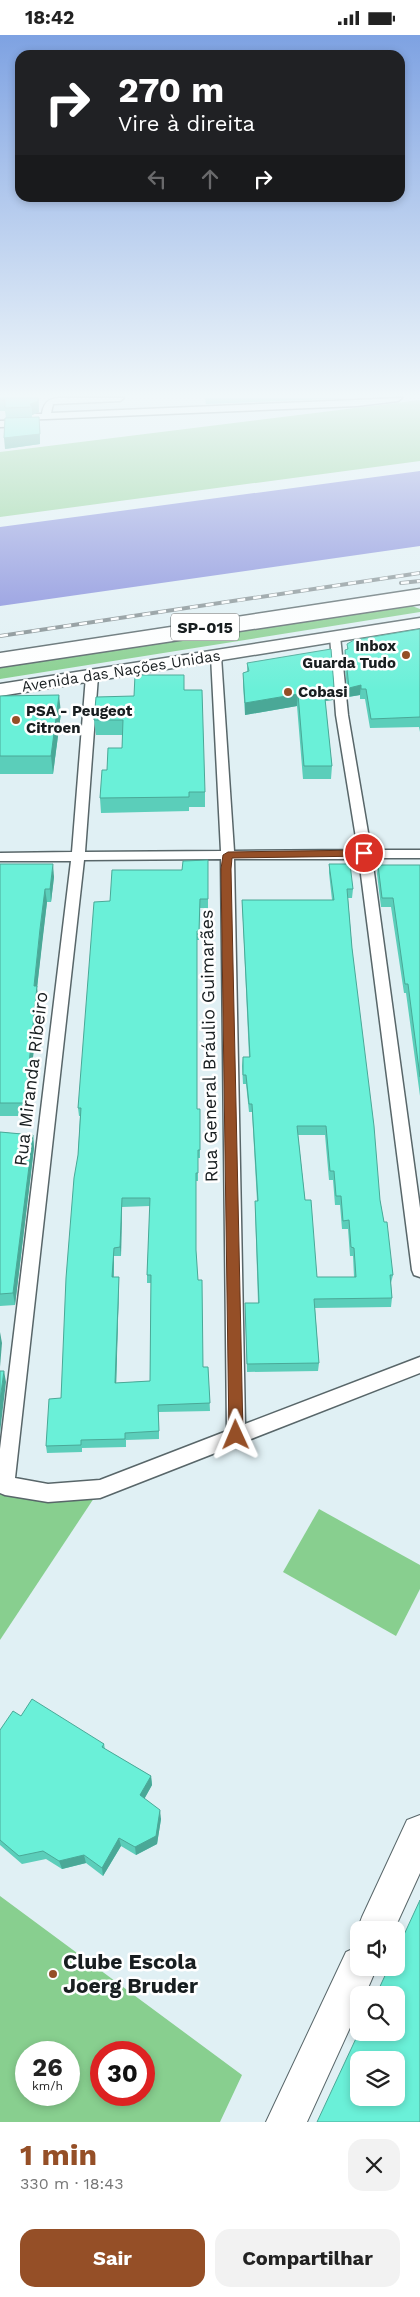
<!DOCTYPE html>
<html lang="pt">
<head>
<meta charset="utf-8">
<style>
	body { margin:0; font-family:"Work Sans",sans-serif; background:#f2f2f2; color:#222; height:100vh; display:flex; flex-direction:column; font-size:19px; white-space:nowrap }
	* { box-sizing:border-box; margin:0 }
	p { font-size:16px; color:#767676 }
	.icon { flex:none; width:28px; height:28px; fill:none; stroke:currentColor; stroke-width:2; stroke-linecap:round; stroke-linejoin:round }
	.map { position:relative; height:2087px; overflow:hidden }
	.panel { display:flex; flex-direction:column; background:#fff; flex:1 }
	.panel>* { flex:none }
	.banner { position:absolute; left:15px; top:15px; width:390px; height:152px; border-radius:15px; box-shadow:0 2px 8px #0003; background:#202124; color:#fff; overflow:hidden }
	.buttons { position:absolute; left:350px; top:1886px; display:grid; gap:10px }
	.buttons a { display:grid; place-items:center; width:55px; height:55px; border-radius:10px; background:#fff; box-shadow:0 2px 8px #0003; font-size:25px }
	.speed { position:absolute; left:15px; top:2006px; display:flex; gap:10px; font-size:25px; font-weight:700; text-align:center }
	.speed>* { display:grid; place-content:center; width:65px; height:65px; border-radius:50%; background:#fff; box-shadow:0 2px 8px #0003; line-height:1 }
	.speed small { font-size:12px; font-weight:400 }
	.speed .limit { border:8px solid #d22; background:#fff; color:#111 }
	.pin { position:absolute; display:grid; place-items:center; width:42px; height:42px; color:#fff; margin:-21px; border:2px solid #fff; border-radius:50%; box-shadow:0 1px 5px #0007 }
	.me { position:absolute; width:55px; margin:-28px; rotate:359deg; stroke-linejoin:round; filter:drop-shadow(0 0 4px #0008) }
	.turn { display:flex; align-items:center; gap:18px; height:105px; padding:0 20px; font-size:22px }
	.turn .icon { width:65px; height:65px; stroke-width:2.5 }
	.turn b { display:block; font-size:35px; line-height:42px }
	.lanes { display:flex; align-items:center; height:48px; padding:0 20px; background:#0003; justify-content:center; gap:25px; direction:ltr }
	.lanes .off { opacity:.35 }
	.round { display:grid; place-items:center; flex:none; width:52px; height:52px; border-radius:15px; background:#f2f2f2 }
	.headline { display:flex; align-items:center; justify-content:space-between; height:85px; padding:0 20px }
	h1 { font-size:30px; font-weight:700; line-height:38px; color:#954f27 }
	.action { display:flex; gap:10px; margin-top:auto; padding:10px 20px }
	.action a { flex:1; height:58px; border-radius:15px; background:#954f27; color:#fff; font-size:20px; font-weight:700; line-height:58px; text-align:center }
	.action a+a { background:#f2f2f2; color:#222 }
	.status { display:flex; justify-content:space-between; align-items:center; height:35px; padding:0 25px; background:#fff; direction:ltr }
	.status svg { height:14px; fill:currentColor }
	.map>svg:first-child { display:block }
</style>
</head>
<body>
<div class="status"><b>18:42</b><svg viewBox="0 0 49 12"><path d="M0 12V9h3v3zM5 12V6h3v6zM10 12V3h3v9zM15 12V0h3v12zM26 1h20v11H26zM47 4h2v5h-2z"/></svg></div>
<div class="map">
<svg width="420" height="2087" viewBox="0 0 420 2087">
	<rect width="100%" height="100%" fill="#e0f0f4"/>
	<g fill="#88cf8f" fill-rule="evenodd">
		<polygon points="420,365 420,426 0,482 0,417"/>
		<polygon points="412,571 420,574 420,577 0,644 0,632"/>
		<polygon points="0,1449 100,1454 0,1605"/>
		<polygon points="319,1474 420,1530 420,1554 396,1601 283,1537"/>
		<path d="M0,1861L242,2040L220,2087H0ZM26,2018H69V2060H26ZM101,2018H144V2060H101Z"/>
	</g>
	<polygon fill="#7f87da" points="420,436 420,511 0,571 0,492"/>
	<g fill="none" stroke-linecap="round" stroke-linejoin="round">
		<defs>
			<g id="minor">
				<path d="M74,363H124L120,366L53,369L51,378L402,363L398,366L357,371L46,384L12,385L8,382L12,379H42C45,359 58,364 74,363Z"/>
				<polygon points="0,386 24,385 28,388 24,391 0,392"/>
				<polygon points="420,563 420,569 0,632 0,626"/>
				<path d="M335,598L340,601L348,680L371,815H420V823H372L420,1173V1242L414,1240L412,1235L359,824H234L245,1389L420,1322V1338L100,1463L48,1467L5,1460L0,1458V1414L71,826H0V818L72,817L86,641L92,638L98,641L85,817L221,816L211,621L216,618L221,621L234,816L358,815L336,680L330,601ZM221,824L227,1396L100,1445L48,1449L15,1443L84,825Z"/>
			</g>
			<g id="primary">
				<polygon points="420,1780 420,1838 394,1895 359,1895 359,1900 357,1895 362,1882 407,1785"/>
				<polygon points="359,1911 359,1932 377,1932 365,1960 359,1960 359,1973 307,2087 266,2087 346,1917"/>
			</g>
			<g id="trunk">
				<polygon points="420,554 420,564 0,628 0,618"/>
				<polygon points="420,583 420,593 0,661 0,649"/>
			</g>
		</defs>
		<use href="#minor" stroke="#586669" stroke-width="3"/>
		<use href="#primary" stroke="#586669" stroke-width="2"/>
		<use href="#trunk" stroke="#586669" stroke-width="3"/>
		<use href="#minor" fill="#fff" fill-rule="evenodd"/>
		<use href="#primary" fill="#fff" fill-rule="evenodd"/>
		<use href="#trunk" fill="#fff" fill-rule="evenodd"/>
		<defs>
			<g id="rail">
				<polyline points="401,548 420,546"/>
				<polyline points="0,601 420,538"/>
			</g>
		</defs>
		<use href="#rail" stroke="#808b8e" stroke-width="4"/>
		<use href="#rail" stroke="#fff" stroke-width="2.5" stroke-dasharray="8" stroke-linecap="butt"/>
	</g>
	<g fill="#5bceba" fill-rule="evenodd">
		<polygon points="0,363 39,363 39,377 32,380 32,382 40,392 40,409 5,414 6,383 5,376 0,376"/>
		<polygon points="205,363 353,363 206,369"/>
		<polygon points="420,594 420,697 419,692 370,693 365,664 360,664 360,660 348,662 344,624 345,615 347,615 347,609"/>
		<polygon points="247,628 334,652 333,665 325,666 332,731 331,744 303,744 297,671 245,680 243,650 243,638 247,637"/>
		<polygon points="184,655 205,757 205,772 189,772 189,776 101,778 100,763 107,735 122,713 123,700 96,700 94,685 134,661"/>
		<polygon points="0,661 61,678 53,739 0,739"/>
		<path d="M208,825V873H200L199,905H197V1074H200V1123H198V1146H196V1217L203,1332H208L210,1376L159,1377V1404L126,1405V1412L82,1413V1417L47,1418L46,1411L61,1363L78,1120L80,1081H79L78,1073L110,866L182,835ZM150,1171L147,1240V1248H151L150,1346L116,1348L119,1250V1242H114V1221H121L122,1172Z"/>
		<polygon points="0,829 54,842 51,867 47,867 42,907 37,953 38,963 37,983 27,1081 0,1081"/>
		<path d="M329,829L353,854L352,863H348L352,913L380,1165L393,1240L391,1248L392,1263L391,1272L315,1273L319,1328L318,1336L247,1337L245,1268H258L255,1174V1166H257L252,1077H249L246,1049H243L242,1031L243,1022H249L242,865H332L329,838ZM298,1100H325L329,1145H333L335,1170H340L342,1194H348L350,1221H353L354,1242H317L305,1165Z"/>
		<polygon points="378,830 420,830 420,1061 406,958 404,958 391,872 381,872 377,839"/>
		<polygon points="0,1097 33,1100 34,1113 15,1270 0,1271"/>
		<polygon points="21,1681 104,1709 105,1714 151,1741 152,1750 144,1764 161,1784 157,1809 136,1820 121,1811 103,1841 86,1828 62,1834 46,1824 22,1829 0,1810 0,1695"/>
	</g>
	<g fill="#4aa897">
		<polygon points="38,363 39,377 32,380 32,372 30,369"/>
		<polygon points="39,382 40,409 5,414 4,403"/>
		<polygon points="361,650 360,660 348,662 349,653"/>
		<polygon points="334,652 333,665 323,666 324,654"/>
		<polygon points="298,659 297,671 245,680 245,668"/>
		<polygon points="59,660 61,678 53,739 51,721"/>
		<polygon points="53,829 54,842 51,867 50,854"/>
		<polygon points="45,854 47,867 37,953 38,963 37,983 27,1081 25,1068 34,951"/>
		<polygon points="33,1100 34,1113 15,1270 13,1258"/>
		<polygon points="122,1163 122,1172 121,1221 120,1212"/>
		<polygon points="114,1213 114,1221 113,1250 112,1242"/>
		<polygon points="119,1242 119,1250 116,1356 115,1348"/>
		<polygon points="0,1297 2,1308 0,1332"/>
		<polygon points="4,1336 6,1347 0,1398 0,1365"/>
		<polygon points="151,1741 152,1750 141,1770 140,1760"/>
		<polygon points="160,1775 161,1784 157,1809 136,1820 135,1812"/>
		<polygon points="119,1803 121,1811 103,1841 102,1833"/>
		<polygon points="84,1820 86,1828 62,1834 59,1826"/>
	</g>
	<g fill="#6af0d8" stroke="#4aa897" fill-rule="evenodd">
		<polygon points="0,363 38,363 38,366 30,369 32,372 5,373 5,365 0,365"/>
		<polygon points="39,382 40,399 4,403 5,383"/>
		<polygon points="420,594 420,682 371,684 366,654 361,654 361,650 349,653 345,615 348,614 347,609 354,605"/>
		<polygon points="331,614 334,652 324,654 332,731 304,731 298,659 245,668 243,638 249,636 247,628"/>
		<polygon points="135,640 184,640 184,655 202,655 205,757 189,757 189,762 100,763 102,735 107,735 108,713 122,713 123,685 94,685 96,662 134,661"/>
		<polygon points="59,660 51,721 0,721 0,661"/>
		<path d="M208,825V864H200L199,896H197V1074H200V1115H198V1138H196V1215L198,1245H202L203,1332H208L210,1368L158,1370L159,1396L125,1398V1404L81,1405V1410L46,1411L49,1364L61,1363L66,1243L74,1143L78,1120L81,1073H78L94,867L110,866L112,835H182L183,826ZM122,1163H150L147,1240H151L150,1346L115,1348L119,1242H112L114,1213L120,1212Z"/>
		<polygon points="0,829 53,829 50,854 45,854 40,894 34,951 37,951 35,970 25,1068 0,1068"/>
		<path d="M329,829H350L353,854H347L352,913L374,1091L380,1165L384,1187H387L393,1240H390L392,1263L314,1264L319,1328L247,1329L245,1268H259L255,1166H258L252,1069H249L246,1040H243V1022H250L242,865H334ZM297,1091H326L330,1136H334L336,1161H341L343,1186L349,1185L351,1212L354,1213L356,1242H317L311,1165H305Z"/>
		<polygon points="378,830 420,830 420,1042 408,949 405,949 393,863 382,863"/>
		<polygon points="0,1097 33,1100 13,1258 0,1259"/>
		<polygon points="0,1336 4,1336 0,1365"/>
		<polygon points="32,1664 104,1709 102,1712 151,1741 140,1760 160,1775 156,1801 135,1812 119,1803 102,1833 84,1820 59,1826 43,1816 19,1821 0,1805 0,1695 13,1676 21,1681"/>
		<path d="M420,1865V2087H317L359,1997L396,1998V1960H376L389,1932H396V1917ZM359,2025H396V2062H359Z"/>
	</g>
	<linearGradient id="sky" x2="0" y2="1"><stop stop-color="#7ea2e2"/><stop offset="0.55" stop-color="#f1f8fa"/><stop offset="1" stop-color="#f1f8fa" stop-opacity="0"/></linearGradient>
	<rect width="420" height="655" fill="url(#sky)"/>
	<polygon fill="#954f27" stroke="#613319" points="364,815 369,818 368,821 232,823 231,834 243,1400 241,1405 236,1407 231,1405 229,1400 221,834 223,820 228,817"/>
	<g fill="#954f27" stroke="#fff" stroke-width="2">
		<circle cx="406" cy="620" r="5"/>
		<circle cx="288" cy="657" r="5"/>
		<circle cx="16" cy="685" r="5"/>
		<circle cx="53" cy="1939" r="5"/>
	</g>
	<g text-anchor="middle" stroke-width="5" stroke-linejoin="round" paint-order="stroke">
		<g font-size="15" font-weight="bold" fill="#181e20" stroke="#fff" text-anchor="start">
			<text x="396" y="616" text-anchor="end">Inbox<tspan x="396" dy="17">Guarda Tudo</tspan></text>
			<text x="298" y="662">Cobasi</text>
			<text x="26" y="681">PSA - Peugeot<tspan x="26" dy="17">Citroen</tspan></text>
		</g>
		<g font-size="15" fill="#181e20" stroke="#fff">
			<text transform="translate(121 636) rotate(-9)" y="5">Avenida das Nações Unidas</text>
		</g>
		<rect fill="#fff" stroke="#5d6263" stroke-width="1" x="171" y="578.5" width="68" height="27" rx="4"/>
		<g font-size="16" font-weight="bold" fill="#181e20">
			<text x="205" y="598">SP-015</text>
		</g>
		<g font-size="18" fill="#181e20" stroke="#fff">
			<text transform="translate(209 1011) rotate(-91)" y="6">Rua General Bráulio Guimarães</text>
			<text transform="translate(31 1044) rotate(-83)" y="6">Rua Miranda Ribeiro</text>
		</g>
		<g font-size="21" font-weight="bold" fill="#181e20" stroke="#fff" text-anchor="start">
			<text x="63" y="1934">Clube Escola<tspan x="63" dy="24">Joerg Bruder</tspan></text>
		</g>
	</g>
</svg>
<div class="buttons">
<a><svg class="icon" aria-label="sound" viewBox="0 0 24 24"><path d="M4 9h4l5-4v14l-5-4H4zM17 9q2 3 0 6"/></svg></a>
<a><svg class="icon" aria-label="search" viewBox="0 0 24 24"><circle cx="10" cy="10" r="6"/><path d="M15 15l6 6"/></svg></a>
<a><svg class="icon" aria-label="layers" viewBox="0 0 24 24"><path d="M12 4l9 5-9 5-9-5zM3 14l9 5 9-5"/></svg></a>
</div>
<div class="speed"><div>26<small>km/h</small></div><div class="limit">30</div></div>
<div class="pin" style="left:364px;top:818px;background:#d93025"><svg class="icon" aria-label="arrive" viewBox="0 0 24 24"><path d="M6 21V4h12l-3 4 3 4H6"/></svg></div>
<svg class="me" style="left:236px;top:1400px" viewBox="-20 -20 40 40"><path d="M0-17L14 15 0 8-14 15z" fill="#954f27" stroke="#fff" stroke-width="4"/></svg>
<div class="banner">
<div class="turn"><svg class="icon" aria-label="right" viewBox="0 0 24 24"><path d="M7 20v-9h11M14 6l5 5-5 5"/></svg><div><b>270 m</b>Vire à direita</div></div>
<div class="lanes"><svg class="icon off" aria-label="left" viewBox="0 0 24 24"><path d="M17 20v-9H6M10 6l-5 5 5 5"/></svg><svg class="icon off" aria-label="ahead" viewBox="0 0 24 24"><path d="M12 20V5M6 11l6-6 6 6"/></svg><svg class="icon" aria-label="right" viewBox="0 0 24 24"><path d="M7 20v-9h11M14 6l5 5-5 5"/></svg></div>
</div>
</div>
<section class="panel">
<div class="headline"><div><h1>1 min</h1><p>330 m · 18:43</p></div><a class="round"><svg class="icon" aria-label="close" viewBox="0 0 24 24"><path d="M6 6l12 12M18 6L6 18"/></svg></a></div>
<div class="action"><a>Sair</a><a>Compartilhar</a></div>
</section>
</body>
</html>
